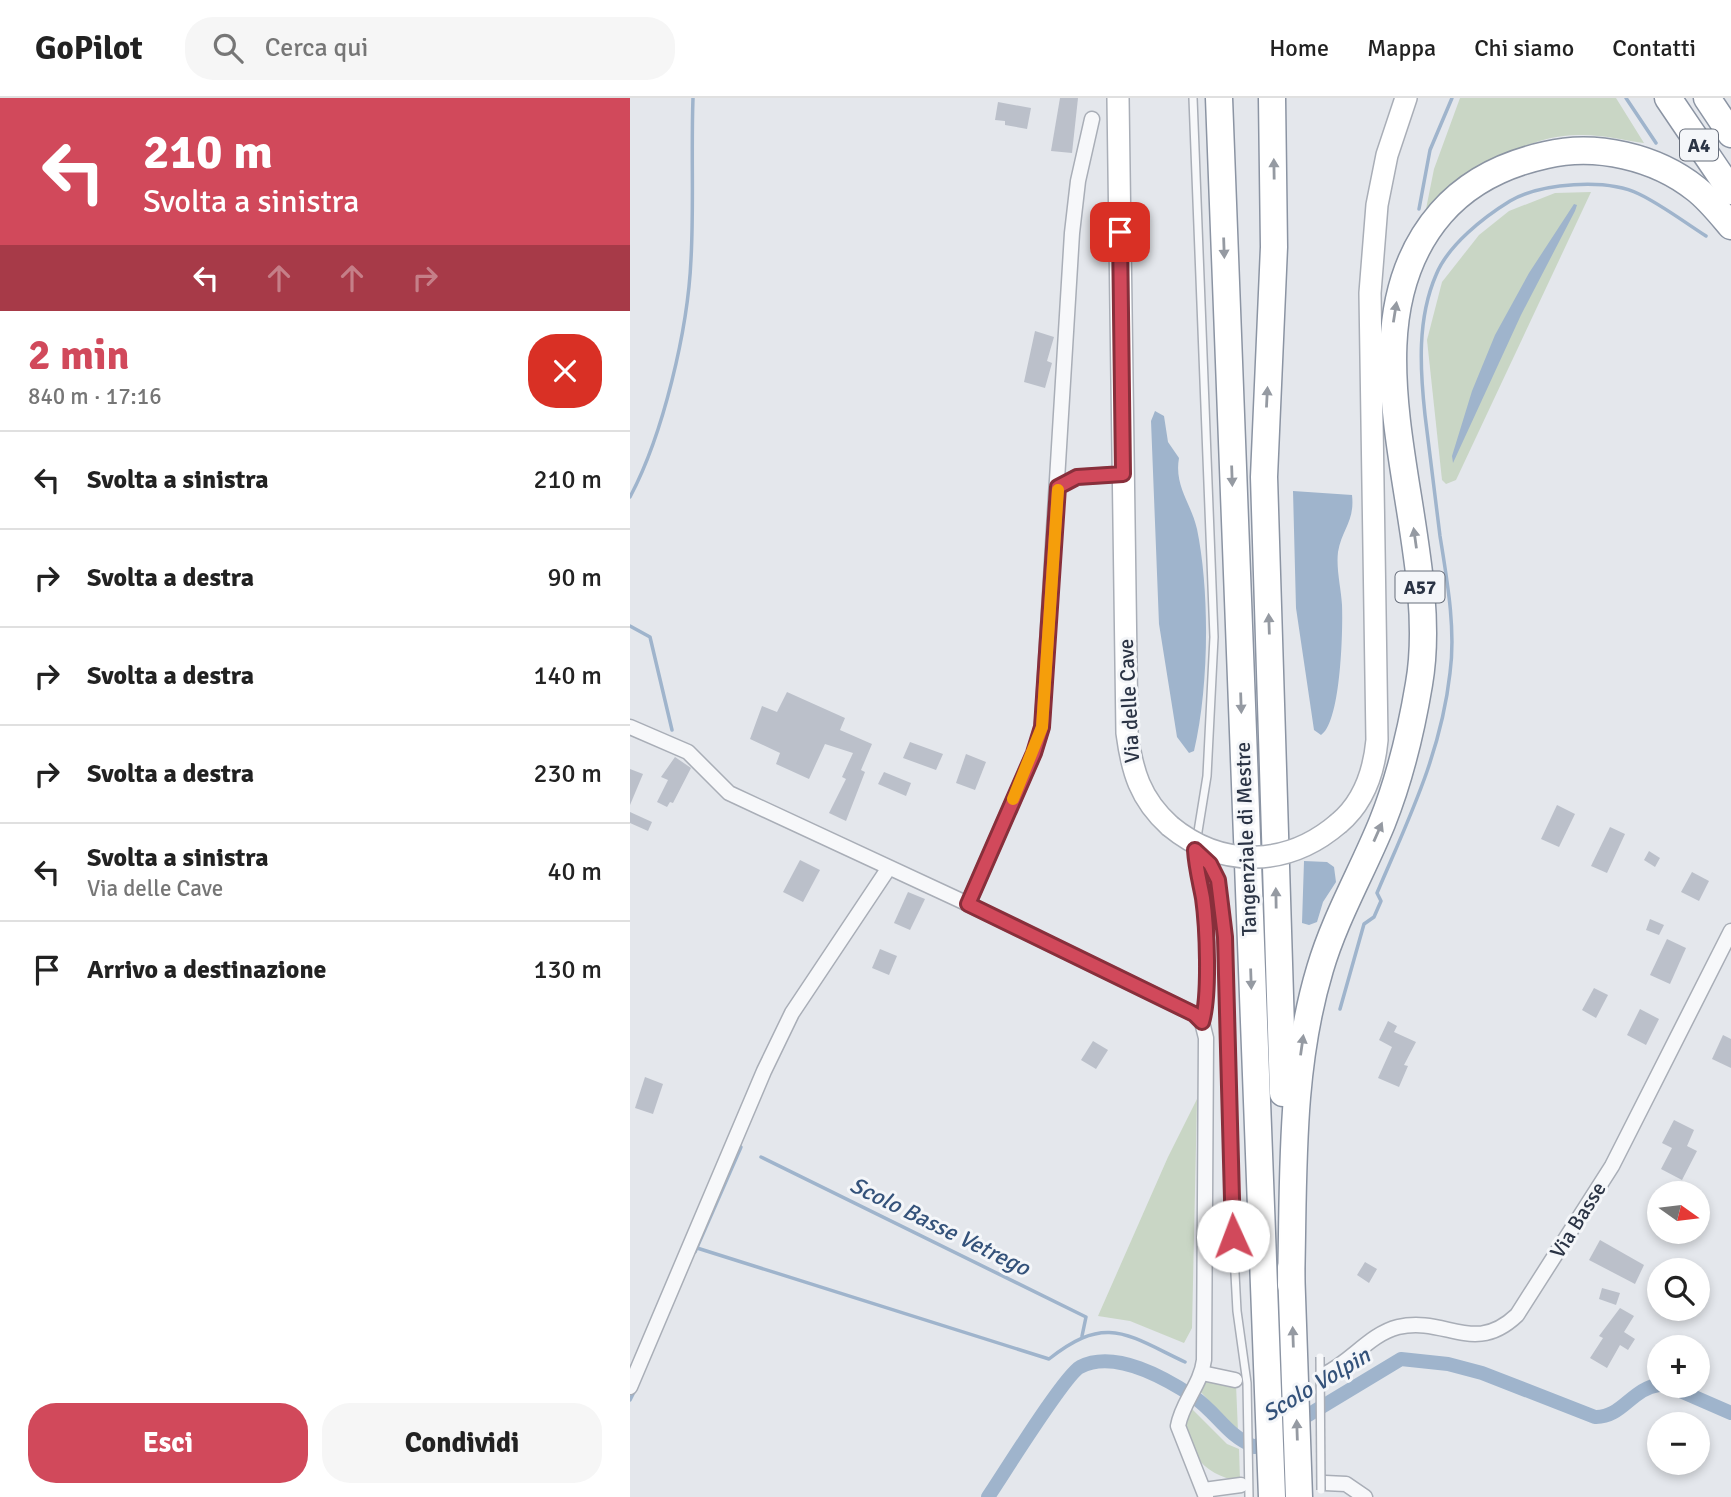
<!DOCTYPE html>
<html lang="it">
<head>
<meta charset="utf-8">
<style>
	body { margin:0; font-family:Signika,sans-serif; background:#f6f6f6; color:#222; height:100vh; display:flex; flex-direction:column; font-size:26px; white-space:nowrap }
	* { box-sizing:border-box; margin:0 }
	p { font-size:23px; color:#767676 }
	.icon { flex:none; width:38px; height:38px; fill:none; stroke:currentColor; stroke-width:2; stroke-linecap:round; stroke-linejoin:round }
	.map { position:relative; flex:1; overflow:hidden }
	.drawer { display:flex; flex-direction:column; background:#fff; width:630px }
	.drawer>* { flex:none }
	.top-card { background:#d1495b; color:#fff; overflow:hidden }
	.needle { width:46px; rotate:104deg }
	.tools { position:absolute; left:1017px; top:1083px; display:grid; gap:14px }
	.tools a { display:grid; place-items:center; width:63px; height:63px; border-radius:50%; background:#fff; box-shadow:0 4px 10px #0003; font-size:35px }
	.pin { position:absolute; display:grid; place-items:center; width:60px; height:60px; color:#fff; margin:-30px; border-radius:14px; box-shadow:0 4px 10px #0006 }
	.me { position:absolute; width:77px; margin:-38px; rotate:358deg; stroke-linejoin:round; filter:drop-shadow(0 0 5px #0008) }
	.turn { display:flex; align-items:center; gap:24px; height:147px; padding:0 28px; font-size:32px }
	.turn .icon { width:91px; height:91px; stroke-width:2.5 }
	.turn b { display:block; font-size:49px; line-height:60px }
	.lanes { display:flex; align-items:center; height:66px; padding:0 28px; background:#0003; justify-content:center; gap:35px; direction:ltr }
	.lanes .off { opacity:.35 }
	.round { display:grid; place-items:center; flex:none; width:74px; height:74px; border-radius:28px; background:#f6f6f6 }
	.summary { display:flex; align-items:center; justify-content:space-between; height:119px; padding:0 28px }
	h1 { font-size:42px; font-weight:700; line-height:52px; color:#d1495b }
	.action { display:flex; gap:14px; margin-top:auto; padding:14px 28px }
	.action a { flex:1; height:80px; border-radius:28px; background:#d1495b; color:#fff; font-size:28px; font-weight:700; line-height:80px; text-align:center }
	.action a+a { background:#f6f6f6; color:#222 }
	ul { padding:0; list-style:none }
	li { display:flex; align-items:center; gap:21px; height:98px; padding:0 28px; border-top:2px solid #e0e0e0 }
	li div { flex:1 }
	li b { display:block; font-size:26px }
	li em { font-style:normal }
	header { display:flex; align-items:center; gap:42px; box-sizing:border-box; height:98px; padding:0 35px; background:#fff; border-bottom:2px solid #e0e0e0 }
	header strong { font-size:33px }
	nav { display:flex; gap:38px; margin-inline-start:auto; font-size:24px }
	.search { width:490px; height:63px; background:#f6f6f6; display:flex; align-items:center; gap:18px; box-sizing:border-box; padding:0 24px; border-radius:28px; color:#767676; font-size:26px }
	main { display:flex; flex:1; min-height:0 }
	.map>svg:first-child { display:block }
</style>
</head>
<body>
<header>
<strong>GoPilot</strong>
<div class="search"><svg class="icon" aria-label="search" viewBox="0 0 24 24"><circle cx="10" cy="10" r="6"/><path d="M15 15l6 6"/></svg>Cerca qui</div>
<nav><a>Home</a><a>Mappa</a><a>Chi siamo</a><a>Contatti</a></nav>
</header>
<main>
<section class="drawer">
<div class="top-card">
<div class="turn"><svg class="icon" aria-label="left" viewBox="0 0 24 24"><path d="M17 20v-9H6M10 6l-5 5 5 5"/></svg><div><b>210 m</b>Svolta a sinistra</div></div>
<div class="lanes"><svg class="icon" aria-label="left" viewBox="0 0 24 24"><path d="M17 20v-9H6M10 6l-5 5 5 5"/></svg><svg class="icon off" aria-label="ahead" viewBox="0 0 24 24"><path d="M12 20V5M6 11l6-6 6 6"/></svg><svg class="icon off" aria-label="ahead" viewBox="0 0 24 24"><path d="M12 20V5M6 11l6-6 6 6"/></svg><svg class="icon off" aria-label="right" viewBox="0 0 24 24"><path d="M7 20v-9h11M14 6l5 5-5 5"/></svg></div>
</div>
<div class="summary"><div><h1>2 min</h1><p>840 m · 17:16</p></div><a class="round" style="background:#d93025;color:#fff"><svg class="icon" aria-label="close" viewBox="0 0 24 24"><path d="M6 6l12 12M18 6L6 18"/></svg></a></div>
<ul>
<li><svg class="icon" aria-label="left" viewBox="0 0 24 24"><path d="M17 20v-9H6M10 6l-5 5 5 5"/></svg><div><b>Svolta a sinistra</b></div><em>210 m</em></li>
<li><svg class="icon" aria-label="right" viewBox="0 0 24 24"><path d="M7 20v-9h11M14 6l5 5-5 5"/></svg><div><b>Svolta a destra</b></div><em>90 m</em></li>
<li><svg class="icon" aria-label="right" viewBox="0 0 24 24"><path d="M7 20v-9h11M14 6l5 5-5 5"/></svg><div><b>Svolta a destra</b></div><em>140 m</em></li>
<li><svg class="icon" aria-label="right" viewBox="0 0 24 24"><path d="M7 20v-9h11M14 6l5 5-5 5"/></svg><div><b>Svolta a destra</b></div><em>230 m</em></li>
<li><svg class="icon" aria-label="left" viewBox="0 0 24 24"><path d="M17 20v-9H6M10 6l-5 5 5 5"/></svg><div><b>Svolta a sinistra</b><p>Via delle Cave</p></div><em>40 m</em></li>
<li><svg class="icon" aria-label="arrive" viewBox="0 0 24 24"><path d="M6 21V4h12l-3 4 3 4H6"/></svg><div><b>Arrivo a destinazione</b></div><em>130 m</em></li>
</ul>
<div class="action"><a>Esci</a><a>Condividi</a></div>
</section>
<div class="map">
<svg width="1101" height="1399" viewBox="0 0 1101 1399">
	<rect width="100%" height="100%" fill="#e4e7ec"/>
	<g fill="#c9d6c5">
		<path d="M830,0H986L1014,45C993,42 970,36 948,37C887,38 846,77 801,113L796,111L804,71Z"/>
		<polygon points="961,94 826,382 816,386 812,382 797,242 812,184 849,137 879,113 925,95"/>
		<polygon points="567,1001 562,1230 554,1245 500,1223 468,1218 538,1059"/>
		<polygon points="576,1282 606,1286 608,1334 569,1292"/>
		<path d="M560,1309L597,1346L609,1351L610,1383C572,1378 548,1347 560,1309Z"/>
	</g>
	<g fill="#9fb4cc">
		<polygon points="944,106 947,107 945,113 891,217 823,365 822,358 842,293 865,237 899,175"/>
		<path d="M525,313L534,318L538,344L549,360C544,388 561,405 567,431C580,494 579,590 564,653L559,655L547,639L529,526L521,323Z"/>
		<path d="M663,393L722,397C725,423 712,431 708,454C706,471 711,490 712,507C713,532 711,624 691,637L684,632L666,510Z"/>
		<polygon points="674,763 697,764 704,769 706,784 693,804 687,824 679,827 672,825"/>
	</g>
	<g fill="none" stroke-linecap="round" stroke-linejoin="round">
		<g stroke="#9fb4cc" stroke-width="3.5">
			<polyline points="996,0 1026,45"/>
			<polyline points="789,111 800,52 822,0"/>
			<path d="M0,399C33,337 58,232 61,161C64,108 61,54 63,0"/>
			<polyline points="0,528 20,539 42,632"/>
			<path d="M710,911L734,826L744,819L751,803L747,795C778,722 811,656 820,575C826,531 817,482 810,438C805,398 800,358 795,317C790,271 787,221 806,177C818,147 854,119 880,103C911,85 976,80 1009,96C1032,107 1054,124 1076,138"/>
			<polyline points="131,1059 456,1219 452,1238"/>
			<path d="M67,1150L419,1261C476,1216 496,1236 555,1264"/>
			<polyline points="65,1154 111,1049"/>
			<polyline points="0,1302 4,1294"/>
		</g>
		<g stroke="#9fb4cc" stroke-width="14">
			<polyline points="1039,1288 1101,1315"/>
			<path d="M358,1399C373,1377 434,1278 450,1269C485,1251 535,1280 564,1299C588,1316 596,1337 625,1349L771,1261L818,1266L852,1275L965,1319C992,1320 1002,1290 1029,1287"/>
		</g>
	</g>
	<g fill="#bbc0ca">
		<polygon points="430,0 448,0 442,55 421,53"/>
		<polygon points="368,4 401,10 397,31 375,27 375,23 365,22"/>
		<polygon points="405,233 424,239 417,263 422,265 415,290 394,284"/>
		<polygon points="157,594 215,620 210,632 242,646 231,672 235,674 216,723 199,715 216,681 212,679 223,655 195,646 179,681 146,666 150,655 120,641 132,608 147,614"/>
		<polygon points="280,644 313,656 306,672 273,660"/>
		<polygon points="336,656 356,664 345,692 326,685"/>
		<polygon points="45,659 61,670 43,705 40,704 37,709 27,704 38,682 31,679"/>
		<polygon points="0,671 13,676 0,707"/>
		<polygon points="254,674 281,685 276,698 248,686"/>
		<polygon points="927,707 945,716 929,749 911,741"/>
		<polygon points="0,714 22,724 18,733 0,725"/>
		<polygon points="980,729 995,736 977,775 961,768"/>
		<polygon points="1019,753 1030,760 1025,769 1014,762"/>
		<polygon points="170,762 190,772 173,804 153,794"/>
		<polygon points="1062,774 1079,783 1069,803 1051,794"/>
		<polygon points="278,794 295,801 280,832 264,825"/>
		<polygon points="1020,821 1034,827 1029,837 1016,832"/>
		<polygon points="1037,841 1056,850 1040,886 1020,877"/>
		<polygon points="250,851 267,858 259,877 242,870"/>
		<polygon points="964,890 978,897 966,920 952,912"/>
		<polygon points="1010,911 1029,921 1016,947 997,937"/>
		<polygon points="758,923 767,928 764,934 786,944 774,967 778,968 769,989 748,980 762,949 749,942"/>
		<polygon points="1093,937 1101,941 1101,970 1082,961"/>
		<polygon points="463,943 478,952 466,971 451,962"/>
		<polygon points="15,979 33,986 23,1016 5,1010"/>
		<polygon points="1044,1022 1064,1032 1057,1048 1067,1053 1052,1082 1031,1071 1042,1050 1032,1045"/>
		<polygon points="970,1142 1014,1167 1005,1186 959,1162"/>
		<polygon points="735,1164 747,1171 739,1185 727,1177"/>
		<polygon points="972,1190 990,1195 986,1207 969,1201"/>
		<polygon points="990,1210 1004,1218 994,1234 1005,1241 998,1252 990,1247 977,1270 960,1260 973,1240 969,1238"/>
	</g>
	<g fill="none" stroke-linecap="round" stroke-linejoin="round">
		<defs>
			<g id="service">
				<polyline points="563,0 584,539 577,678 565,752 573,801 577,886 572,924"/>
				<polyline points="568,755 580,766 588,782 595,839 603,1138 607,1213 617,1285 619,1399"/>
			</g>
			<g id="minor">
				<polyline points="428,389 447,379 493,376"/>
				<path d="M0,629L58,654L99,695L338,806L564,916L572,924L576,940L574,1262C571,1287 552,1304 548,1328L576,1399"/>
				<polyline points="338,806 404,655 412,629 442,135 448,83 462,21"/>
				<polyline points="572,1275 605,1282"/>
				<path d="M695,1276C721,1264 740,1236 768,1229C816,1218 844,1258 887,1217L982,1068L1101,833"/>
				<polyline points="0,1289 134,973 162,915 258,771"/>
				<polyline points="695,1385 716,1386 735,1399"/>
				<polyline points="574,1392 611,1387"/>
			</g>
			<g id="secondary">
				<path d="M488,0L497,635C502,673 510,701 540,728"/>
				<path d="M709,725C734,704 744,674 747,642L740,195L747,107L757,57L776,0"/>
			</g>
			<g id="motorway">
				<polyline points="589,0 642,1399"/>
				<polyline points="642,0 644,149 634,379 653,995"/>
				<polyline points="1038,0 1101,93"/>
				<polyline points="1077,0 1101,36"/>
				<polyline points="661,1170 669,1399"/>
				<path d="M661,1187C664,1081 659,974 690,871C705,820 732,774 752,725C770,680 781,634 789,586C815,438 703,239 811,115C838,84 875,66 916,57C966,45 1026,59 1066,91C1079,101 1090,115 1101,128"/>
			</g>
		</defs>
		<use href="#service" stroke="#a9aeb7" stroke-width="10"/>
		<use href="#minor" stroke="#a9aeb7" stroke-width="17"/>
		<use href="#secondary" stroke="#a9aeb7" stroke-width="24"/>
		<use href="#motorway" stroke="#8b94a3" stroke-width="29"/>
		<use href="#service" stroke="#f7f8fa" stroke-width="7"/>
		<use href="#minor" stroke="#f7f8fa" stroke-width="14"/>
		<use href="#secondary" stroke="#fff" stroke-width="21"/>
		<use href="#motorway" stroke="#fff" stroke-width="26"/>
		<defs>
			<polyline id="service-bridge" points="690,1259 691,1392"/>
			<path id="secondary-bridge" d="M540,728C592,771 658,769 709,725"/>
		</defs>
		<use href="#service-bridge" stroke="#a9aeb7" stroke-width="10" stroke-linecap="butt"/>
		<use href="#secondary-bridge" stroke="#a9aeb7" stroke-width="24" stroke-linecap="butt"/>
		<use href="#service-bridge" stroke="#f7f8fa" stroke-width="7"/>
		<use href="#secondary-bridge" stroke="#fff" stroke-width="21"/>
	</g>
	<defs><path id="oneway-solid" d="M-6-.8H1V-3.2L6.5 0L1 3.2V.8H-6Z" transform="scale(1.75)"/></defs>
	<g fill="#959aa2">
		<use href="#oneway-solid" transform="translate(644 71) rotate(-91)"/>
		<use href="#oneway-solid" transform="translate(594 150) rotate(88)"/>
		<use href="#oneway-solid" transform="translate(765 214) rotate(-81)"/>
		<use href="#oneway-solid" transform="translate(637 299) rotate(-87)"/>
		<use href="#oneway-solid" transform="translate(602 378) rotate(88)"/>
		<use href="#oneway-solid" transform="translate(785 440) rotate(-98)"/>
		<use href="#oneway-solid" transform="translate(639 526) rotate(-92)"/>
		<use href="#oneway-solid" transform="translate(611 605) rotate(88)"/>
		<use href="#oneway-solid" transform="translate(748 734) rotate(-66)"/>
		<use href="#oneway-solid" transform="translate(646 800) rotate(-91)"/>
		<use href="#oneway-solid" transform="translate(621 881) rotate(88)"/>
		<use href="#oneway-solid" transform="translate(672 947) rotate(-82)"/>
		<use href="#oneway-solid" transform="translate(663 1239) rotate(-92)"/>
		<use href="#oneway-solid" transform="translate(667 1332) rotate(-92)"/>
	</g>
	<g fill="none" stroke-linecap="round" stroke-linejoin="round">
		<defs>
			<path id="route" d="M490,134L493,376L447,379L428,389L412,629L404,655L338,806L564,916L572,924C580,898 577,828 573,800C570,784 566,769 565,752L580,766L588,782L595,839L603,1138"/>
		</defs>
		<use href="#route" stroke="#882f3b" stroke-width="18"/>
		<use href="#route" stroke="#d1495b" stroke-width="12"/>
		<polyline stroke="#f59e0b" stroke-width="12" points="383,701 412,629 428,392"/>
	</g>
	<g text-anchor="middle" stroke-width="6" stroke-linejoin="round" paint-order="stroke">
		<g fill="#f4f6f9" stroke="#676e7b" stroke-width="2">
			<rect x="1050" y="31.5" width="38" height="31" rx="5"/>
			<rect x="765.5" y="473.5" width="49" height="31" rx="5"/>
		</g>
		<g font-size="19" font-weight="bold" fill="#2b3445">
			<text x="1069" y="54">A4</text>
			<text x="790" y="496">A57</text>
		</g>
		<g font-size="21" fill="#2b3445" stroke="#f4f6f9">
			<text transform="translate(499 603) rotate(-93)" y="7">Via delle Cave</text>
			<text transform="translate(616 741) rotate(-92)" y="7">Tangenziale di Mestre</text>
			<text transform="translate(948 1122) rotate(-58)" y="7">Via Basse</text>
		</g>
		<g font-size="23" font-style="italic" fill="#34527a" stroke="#f4f6f9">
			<text transform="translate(310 1128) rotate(26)" y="8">Scolo Basse Vetrego</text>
			<text transform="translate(686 1286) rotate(-31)" y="8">Scolo Volpin</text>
		</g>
	</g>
</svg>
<div class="tools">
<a><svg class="needle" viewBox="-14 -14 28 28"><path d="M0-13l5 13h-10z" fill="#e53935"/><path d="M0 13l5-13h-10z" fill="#767676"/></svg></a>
<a><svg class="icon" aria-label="search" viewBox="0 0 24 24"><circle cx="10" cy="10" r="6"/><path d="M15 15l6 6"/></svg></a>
<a>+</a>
<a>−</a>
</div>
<div class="pin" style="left:490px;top:134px;background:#d93025"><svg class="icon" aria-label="arrive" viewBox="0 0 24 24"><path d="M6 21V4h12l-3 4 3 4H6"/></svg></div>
<svg class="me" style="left:603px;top:1138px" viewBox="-20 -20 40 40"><circle r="19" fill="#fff"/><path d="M0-13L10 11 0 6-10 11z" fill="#d1495b"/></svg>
</div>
</main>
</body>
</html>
